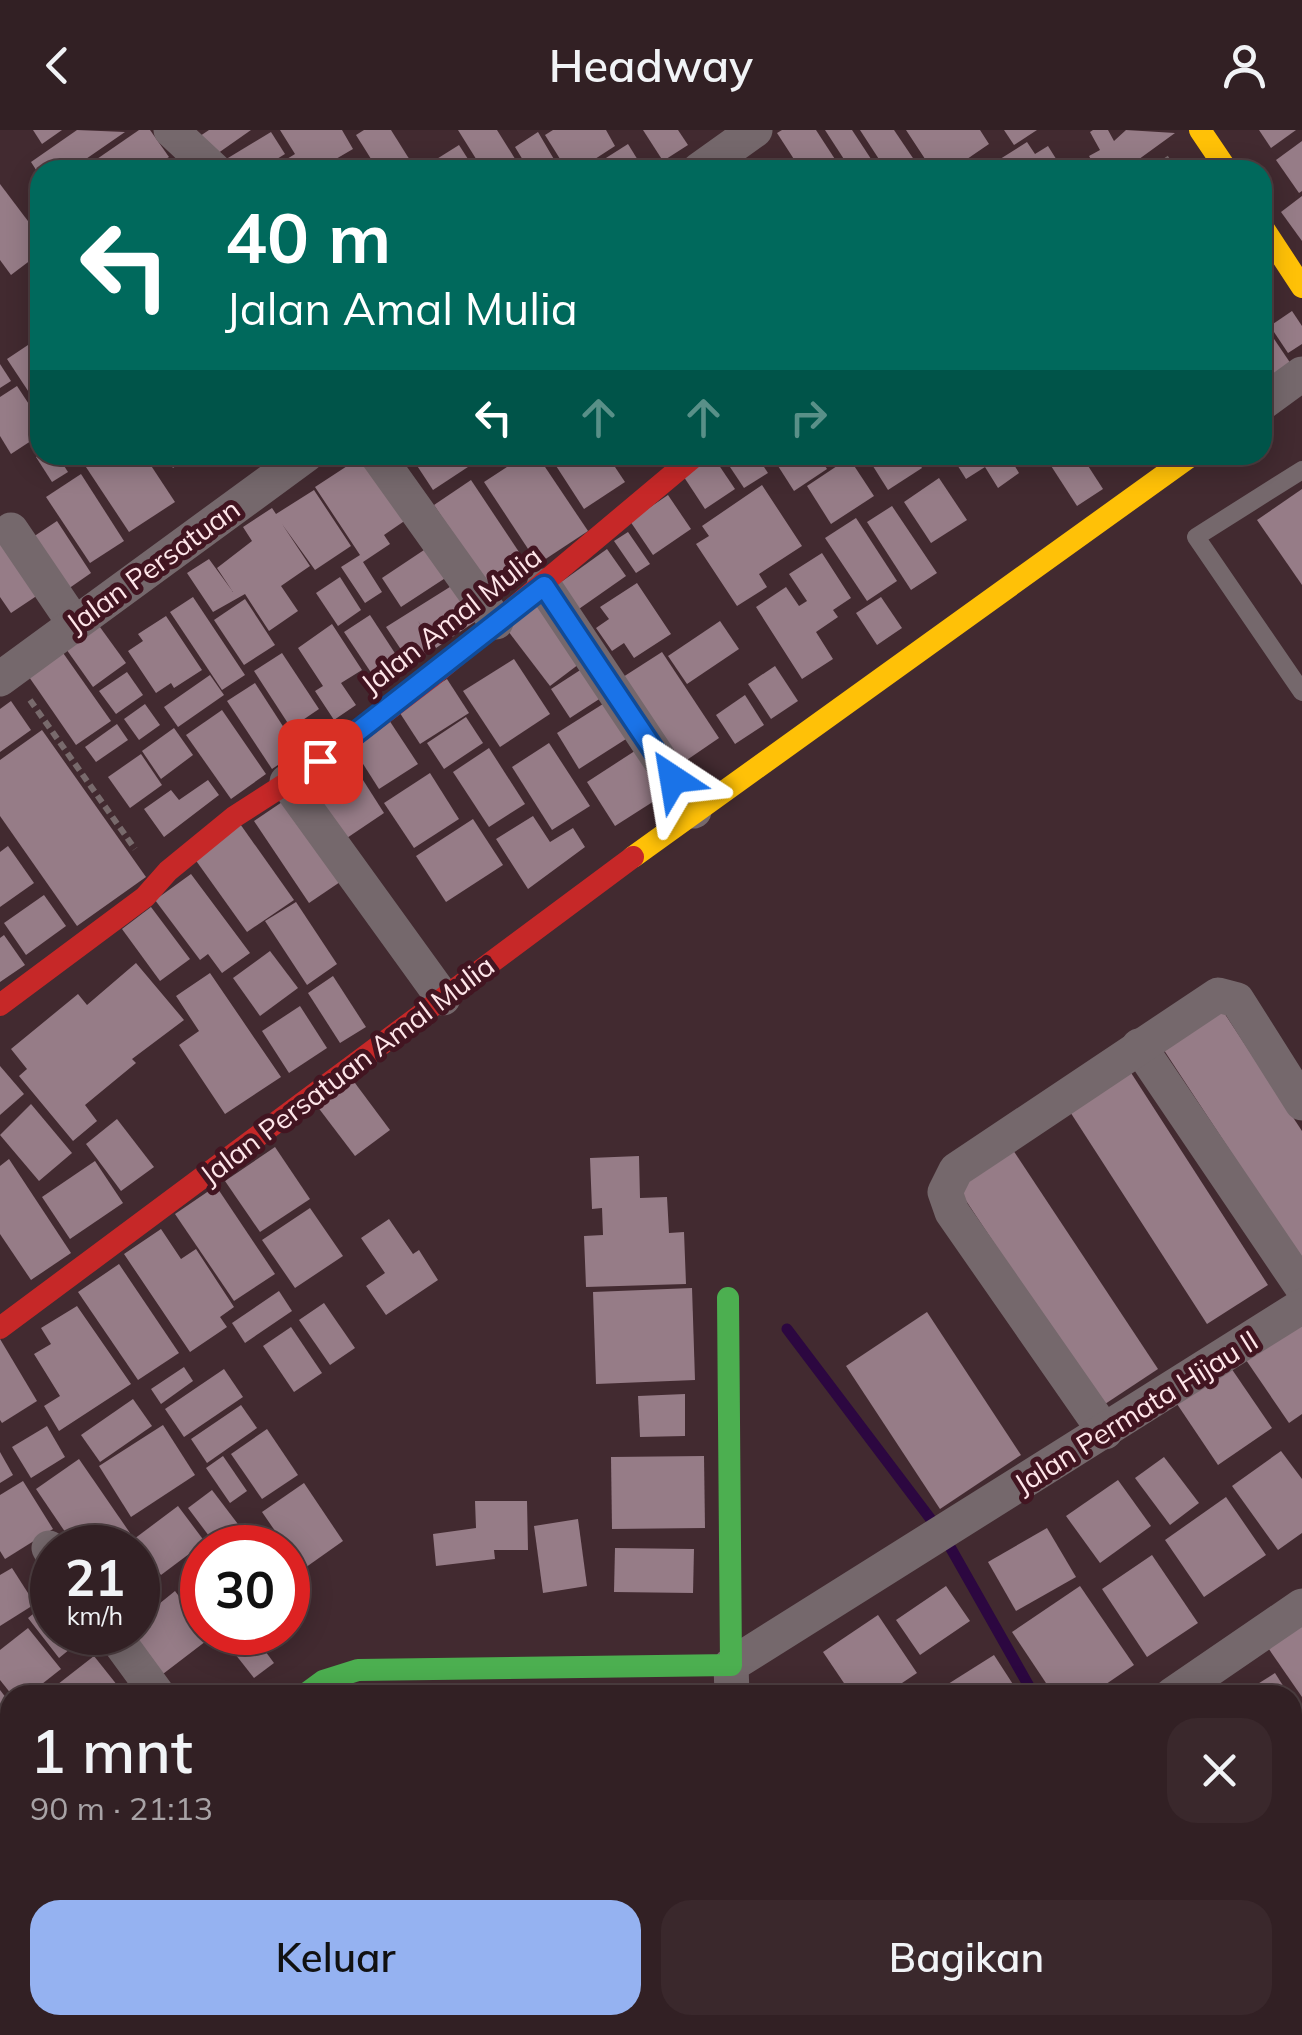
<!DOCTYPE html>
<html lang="id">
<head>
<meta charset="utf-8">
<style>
	body { margin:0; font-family:Mulish,sans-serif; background:#3a282c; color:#f1f3f6; height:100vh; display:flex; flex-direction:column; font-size:38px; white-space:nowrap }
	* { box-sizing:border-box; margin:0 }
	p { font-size:32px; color:#a8a3a6 }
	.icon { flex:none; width:55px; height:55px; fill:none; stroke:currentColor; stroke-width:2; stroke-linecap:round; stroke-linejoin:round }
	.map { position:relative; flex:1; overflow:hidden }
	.details { position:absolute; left:0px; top:1555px; width:1302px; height:350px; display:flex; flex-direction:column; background:#322024; border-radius:30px 30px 0 0; box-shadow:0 5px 25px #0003,0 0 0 2px #4d3e41 }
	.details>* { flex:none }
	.hud { position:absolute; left:30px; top:30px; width:1242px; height:305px; border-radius:30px; box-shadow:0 5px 25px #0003,0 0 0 2px #4d3e41; background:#00695c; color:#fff; overflow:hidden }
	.speed { position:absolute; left:30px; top:1395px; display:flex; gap:20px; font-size:50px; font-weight:700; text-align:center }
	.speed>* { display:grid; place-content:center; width:130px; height:130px; border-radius:50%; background:#322024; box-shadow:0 5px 25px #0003,0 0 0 2px #4d3e41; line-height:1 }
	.speed small { font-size:25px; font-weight:400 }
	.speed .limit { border:15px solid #d22; background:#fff; color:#111 }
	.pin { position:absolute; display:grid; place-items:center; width:85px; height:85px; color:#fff; margin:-42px; border-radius:20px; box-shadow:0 5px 15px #0006 }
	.me { position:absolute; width:110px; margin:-55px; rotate:327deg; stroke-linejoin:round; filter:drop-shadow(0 0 8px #0008) }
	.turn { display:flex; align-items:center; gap:35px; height:210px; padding:0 30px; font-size:45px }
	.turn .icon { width:130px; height:130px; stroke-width:2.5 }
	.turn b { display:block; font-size:70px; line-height:85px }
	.lanes { display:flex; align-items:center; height:95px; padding:0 30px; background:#0003; justify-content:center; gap:50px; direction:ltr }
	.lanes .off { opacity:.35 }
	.round { display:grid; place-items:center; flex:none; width:105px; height:105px; border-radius:30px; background:#3a282c }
	.summary { display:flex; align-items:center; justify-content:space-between; height:170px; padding:0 30px }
	h1 { font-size:60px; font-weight:600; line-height:75px }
	.primary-button { display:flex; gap:20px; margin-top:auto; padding:20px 30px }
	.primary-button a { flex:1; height:115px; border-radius:30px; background:#95b2f1; color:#111; font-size:40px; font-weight:600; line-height:115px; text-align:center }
	.primary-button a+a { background:#3a282c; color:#f1f3f6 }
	header { display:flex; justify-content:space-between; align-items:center; height:130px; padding:0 30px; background:#322024; font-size:45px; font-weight:600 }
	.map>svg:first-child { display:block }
</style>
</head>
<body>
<header><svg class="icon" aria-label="back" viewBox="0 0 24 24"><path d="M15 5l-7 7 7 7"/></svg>Headway<svg class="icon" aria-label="person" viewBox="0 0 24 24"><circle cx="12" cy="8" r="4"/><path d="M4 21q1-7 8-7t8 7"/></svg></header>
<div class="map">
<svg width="1302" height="1905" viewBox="0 0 1302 1905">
	<rect width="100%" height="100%" fill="#422a30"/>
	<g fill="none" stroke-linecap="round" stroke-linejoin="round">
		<g stroke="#2c0740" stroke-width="11">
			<polyline points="787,1199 945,1408 1034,1565"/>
			<polyline points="1220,1895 1226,1905"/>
		</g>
	</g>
	<g fill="#967c87">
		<polygon points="33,0 62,0 42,14"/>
		<polygon points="77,0 125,2 70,40 40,40 40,46 31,32"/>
		<polygon points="139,0 150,0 169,27 149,40 81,40"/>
		<polygon points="209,0 251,0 214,26 200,6"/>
		<polygon points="280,0 342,0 353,19 317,40 269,40 295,24"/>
		<polygon points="364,0 391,0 413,35 405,40 378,40 356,5"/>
		<polygon points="458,0 497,0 517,32 504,40 483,40"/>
		<polygon points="553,0 606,0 615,16 578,40 567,40 545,5"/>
		<polygon points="643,0 678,0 688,15 663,31"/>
		<polygon points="782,0 816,0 842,40 801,40 777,3"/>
		<polygon points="825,0 852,0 873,32 851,40"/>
		<polygon points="860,0 894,0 921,40 886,40"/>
		<polygon points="906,0 980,0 989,14 951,40 942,31 931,38"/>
		<polygon points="1004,0 1037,0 1014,15"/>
		<polygon points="1093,0 1108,0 1114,11 1126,0 1175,3 1124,40 1097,40 1089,26 1100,20 1090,2"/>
		<polygon points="1259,0 1296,0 1271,18"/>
		<polygon points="271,2 285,24 259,40 229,40 223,31"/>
		<polygon points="538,2 555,31 550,33 554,40 529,40 515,17"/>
		<polygon points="1302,11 1302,61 1299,63 1276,30"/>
		<polygon points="1027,12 1035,24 1048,16 1063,40 992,40 989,36"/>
		<polygon points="628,14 644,40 587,40"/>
		<polygon points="459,15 475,40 426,40 424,37"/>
		<polygon points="353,29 360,40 336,40"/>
		<polygon points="0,54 40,107 40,123 11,145 0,130"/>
		<polygon points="40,66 40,92 28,75"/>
		<polygon points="1302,66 1302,111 1281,82"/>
		<polygon points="1262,172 1273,188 1262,195"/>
		<polygon points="1292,181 1302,196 1302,214 1288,223 1270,196"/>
		<polygon points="1268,200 1291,234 1270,249 1262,238 1262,204"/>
		<polygon points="40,207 40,279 7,229"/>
		<polygon points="0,234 11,251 0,258"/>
		<polygon points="17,256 40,291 40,305 11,324 0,306 0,267"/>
		<polygon points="39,325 57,325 68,342 52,352 36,327"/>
		<polygon points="78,325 144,325 175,372 129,402"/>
		<polygon points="164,325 191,325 173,338"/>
		<polygon points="364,325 416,383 384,405 390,414 363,432 382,462 365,473 341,437 360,425 315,357"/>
		<polygon points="410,325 469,325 474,333 433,360"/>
		<polygon points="525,325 537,325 588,401 538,434 484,352"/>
		<polygon points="549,325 607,325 625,352 584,379"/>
		<polygon points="712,325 735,359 705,379 680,341"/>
		<polygon points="722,325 756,325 768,343 744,358"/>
		<polygon points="771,325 818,325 827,339 794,361"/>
		<polygon points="866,325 914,325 922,338 888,360"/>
		<polygon points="951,325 1008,325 1019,343 998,358 985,337 966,349"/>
		<polygon points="1044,325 1081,325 1103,359 1077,376"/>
		<polygon points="849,328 874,366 831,394 807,356"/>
		<polygon points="81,344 124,411 90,433 46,367"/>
		<polygon points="939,348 967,390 931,413 904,372"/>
		<polygon points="471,350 527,434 489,459 434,375"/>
		<polygon points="762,355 802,416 759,444 767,457 737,476 696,414 709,406 702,396"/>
		<polygon points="1302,359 1302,455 1257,390"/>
		<polygon points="314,360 351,416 315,440 282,394 310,436 281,456 298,481 269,501 245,464 213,482 187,443 209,429 233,462 217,438 252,411 243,397 272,378 276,384"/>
		<polygon points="668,365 691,399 653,425 630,391"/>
		<polygon points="892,376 937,443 911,460 867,392"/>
		<polygon points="856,388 897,451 867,471 825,408"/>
		<polygon points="57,391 91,443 68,459 33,407"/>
		<polygon points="628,402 650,434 636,443 614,411"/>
		<polygon points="0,413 47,459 11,483 0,467"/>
		<polygon points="433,414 453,443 401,477 382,448"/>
		<polygon points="607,419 626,446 576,481 557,455"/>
		<polygon points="822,423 851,468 833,480 838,487 816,502 833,529 802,549 756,477 786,457 799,476 807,471 789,444"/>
		<polygon points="340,447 361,480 338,496 316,463"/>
		<polygon points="461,450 485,485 436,518 418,491 434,518 410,533 386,497"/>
		<polygon points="637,453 671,504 634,528 624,513 612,521 596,498 609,489 600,477"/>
		<polygon points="193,467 245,545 222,560 170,482"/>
		<polygon points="881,467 902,498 877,515 856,483"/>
		<polygon points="537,468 587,528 550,556 505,497"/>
		<polygon points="245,469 275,515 244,535 214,490"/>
		<polygon points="370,485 402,534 376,550 344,502"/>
		<polygon points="166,486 202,540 174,558 171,553 156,563 128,521 143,511 138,504"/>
		<polygon points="720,491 739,519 687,554 668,526"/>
		<polygon points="97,493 126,533 93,557 64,516"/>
		<polygon points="332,494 362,540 341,553 356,575 334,590 315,561 323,556 298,518"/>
		<polygon points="61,520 111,591 76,615 27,544"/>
		<polygon points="662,522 719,608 681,634 623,547"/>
		<polygon points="282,523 319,579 291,598 254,541"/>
		<polygon points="514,529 550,584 500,617 463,561"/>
		<polygon points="588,535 607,564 570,588 551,559"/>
		<polygon points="775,536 798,571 771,589 748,554"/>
		<polygon points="127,542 143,565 116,584 99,561"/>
		<polygon points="210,545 224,565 178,597 164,577"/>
		<polygon points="447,549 469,583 420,614 398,580"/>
		<polygon points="255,553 299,621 272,639 227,571"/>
		<polygon points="745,565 764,595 735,614 716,585"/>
		<polygon points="614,567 637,602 579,639 557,603"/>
		<polygon points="11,571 31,600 0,622 0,579"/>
		<polygon points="145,574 160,595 139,610 124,589"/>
		<polygon points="222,580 266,644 231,669 186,605"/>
		<polygon points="466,587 483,613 444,639 427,613"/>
		<polygon points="389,590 418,634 379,659 351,615"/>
		<polygon points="117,594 128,610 96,632 85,617"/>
		<polygon points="174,598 193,625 161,649 142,621"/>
		<polygon points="42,600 146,747 77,796 0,686 0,630"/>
		<polygon points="549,613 590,676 552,700 512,637"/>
		<polygon points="644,615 673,659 615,696 587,652"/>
		<polygon points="489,618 525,674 489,697 453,642"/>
		<polygon points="141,624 162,655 130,678 108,647"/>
		<polygon points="349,628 384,683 338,714 302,659"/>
		<polygon points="430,643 459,689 414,718 384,673"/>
		<polygon points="208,650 219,665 164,707 144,679 171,660 179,670"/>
		<polygon points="288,668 343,750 309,773 254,691"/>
		<polygon points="533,686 550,712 573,698 585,717 528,759 496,709"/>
		<polygon points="473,689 503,735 446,772 416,726"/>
		<polygon points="238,691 294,770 247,802 192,725"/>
		<polygon points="8,716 34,753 0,777 0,722"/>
		<polygon points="191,744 250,823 222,843 208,824 200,830 155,770"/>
		<polygon points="44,765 66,796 26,825 4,793"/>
		<polygon points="296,772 337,834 307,855 265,791"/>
		<polygon points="151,777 190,829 160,851 122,799"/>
		<polygon points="4,805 25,835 0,852 0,808"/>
		<polygon points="270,821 298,858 260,886 233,848"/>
		<polygon points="136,833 184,890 132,929 136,933 85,975 97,991 73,1011 19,946 27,939 11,919 78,864 87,875"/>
		<polygon points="210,843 281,947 225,984 179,915 199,901 176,866"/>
		<polygon points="333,846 366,897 340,913 308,863"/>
		<polygon points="1217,872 1302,1001 1302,1130 1158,911"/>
		<polygon points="300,876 327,918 289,943 262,901"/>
		<polygon points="1126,935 1268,1155 1207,1194 1065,974"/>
		<polygon points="0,936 24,964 0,985"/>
		<polygon points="352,949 390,1000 355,1026 317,976"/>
		<polygon points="31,974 72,1023 39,1051 0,1005"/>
		<polygon points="117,989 154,1037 121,1061 86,1014"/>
		<polygon points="1009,1014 1158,1239 1102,1276 953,1051"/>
		<polygon points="275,1017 310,1069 260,1102 225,1051"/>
		<polygon points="639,1026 640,1068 667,1067 669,1103 684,1102 686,1154 586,1157 584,1106 603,1105 602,1078 592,1079 590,1028"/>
		<polygon points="9,1029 71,1123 31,1150 0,1104 0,1036"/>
		<polygon points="95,1031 123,1073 70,1109 42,1067"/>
		<polygon points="216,1056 275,1144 234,1171 175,1084"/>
		<polygon points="310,1078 343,1126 295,1158 262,1110"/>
		<polygon points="389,1089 413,1124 419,1120 438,1150 386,1185 366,1156 385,1143 361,1108"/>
		<polygon points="161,1099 181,1129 196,1119 234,1177 220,1187 227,1197 190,1222 124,1124"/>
		<polygon points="119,1134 179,1223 138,1250 78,1162"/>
		<polygon points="692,1158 695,1250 596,1254 593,1162"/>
		<polygon points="279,1161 292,1181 245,1213 232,1193"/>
		<polygon points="324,1173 355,1218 330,1235 299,1190"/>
		<polygon points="77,1176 131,1254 59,1301 44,1276 60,1266 34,1224 51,1214 41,1198"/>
		<polygon points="927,1182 1021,1325 940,1379 846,1236"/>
		<polygon points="1302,1191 1302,1284 1289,1293 1246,1230"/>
		<polygon points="291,1197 322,1243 294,1262 263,1216"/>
		<polygon points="0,1209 37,1271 2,1293 0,1290"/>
		<polygon points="1229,1235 1272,1298 1218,1335 1175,1271"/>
		<polygon points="184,1237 193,1251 161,1274 151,1259"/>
		<polygon points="224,1239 243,1267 184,1307 165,1279"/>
		<polygon points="685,1264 685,1306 640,1307 638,1266"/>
		<polygon points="133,1269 152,1296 100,1332 81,1305"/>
		<polygon points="241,1275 257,1298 207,1333 191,1309"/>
		<polygon points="163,1295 195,1345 131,1387 99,1336"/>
		<polygon points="47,1296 65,1327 31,1348 12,1317"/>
		<polygon points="267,1299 298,1345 262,1369 231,1324"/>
		<polygon points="1281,1321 1302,1349 1302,1403 1278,1420 1232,1356"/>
		<polygon points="0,1322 13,1345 0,1353"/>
		<polygon points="223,1326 247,1361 230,1373 206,1338"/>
		<polygon points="704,1326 705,1398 612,1399 611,1327"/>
		<polygon points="1164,1327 1199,1373 1170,1395 1135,1348"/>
		<polygon points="79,1329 130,1403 109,1418 76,1418 36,1359"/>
		<polygon points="1118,1350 1151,1396 1100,1433 1066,1386"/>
		<polygon points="23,1351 53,1399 5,1429 0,1421 0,1365"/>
		<polygon points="304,1353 343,1411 302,1440 262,1382"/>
		<polygon points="212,1360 244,1402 223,1418 218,1418 188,1378"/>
		<polygon points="1226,1367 1266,1425 1204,1467 1165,1410"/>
		<polygon points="475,1371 527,1371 528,1420 494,1420 495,1429 436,1436 433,1404 476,1398"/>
		<polygon points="178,1376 205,1412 161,1445 134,1409"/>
		<polygon points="578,1389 587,1456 543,1463 534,1396"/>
		<polygon points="260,1398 275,1418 234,1418"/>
		<polygon points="1047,1398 1076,1447 1016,1481 988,1432"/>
		<polygon points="615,1418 694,1419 693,1463 614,1462"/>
		<polygon points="1152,1425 1198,1493 1147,1527 1102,1459"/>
		<polygon points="138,1428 158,1455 138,1471"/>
		<polygon points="12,1438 35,1474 0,1496 0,1445"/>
		<polygon points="202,1442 202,1477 185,1455"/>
		<polygon points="946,1456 970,1491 920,1525 896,1490"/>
		<polygon points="1080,1456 1134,1535 1090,1565 1054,1565 1012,1502"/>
		<polygon points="175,1461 210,1508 159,1547 126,1502 138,1502 138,1491"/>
		<polygon points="288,1464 304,1485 288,1498"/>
		<polygon points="52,1469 52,1502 91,1502 59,1528 28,1488"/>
		<polygon points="878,1485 917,1543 884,1565 852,1565 823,1522"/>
		<polygon points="1302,1486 1302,1567 1264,1512"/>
		<polygon points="28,1498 61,1539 28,1565 12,1565 0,1550 0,1520"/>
		<polygon points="245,1502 251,1502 274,1533 254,1548 228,1515"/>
		<polygon points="994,1525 1020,1565 954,1565 948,1554"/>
		<polygon points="94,1526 125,1565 44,1565"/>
		<polygon points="1275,1543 1289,1565 1240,1565"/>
		<polygon points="0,1560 10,1573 0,1584"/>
		<polygon points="1292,1571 1302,1585 1302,1604 1292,1610"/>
		<polygon points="1302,1666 1302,1702 1292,1686 1292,1672"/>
		<polygon points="1292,1718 1302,1731 1292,1739"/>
		<polygon points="10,1841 10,1894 0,1899 0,1846"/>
		<polygon points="121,1895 158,1895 164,1905 114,1905 111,1901"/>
		<polygon points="170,1895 208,1895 215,1905 176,1905"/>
		<polygon points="257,1895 291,1895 293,1899 284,1905 263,1905"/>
		<polygon points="324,1895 331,1905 309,1905"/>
		<polygon points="363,1895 405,1895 410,1905 364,1905 359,1897"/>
		<polygon points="1017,1895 1024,1905 1002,1905"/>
		<polygon points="1063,1895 1085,1895 1070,1905"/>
		<polygon points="1116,1895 1139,1895 1145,1905 1101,1905"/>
		<polygon points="691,1900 691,1905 650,1905 650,1902"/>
	</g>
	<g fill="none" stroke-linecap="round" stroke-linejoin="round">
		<g stroke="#786a6c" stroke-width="6" stroke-dasharray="8 5" stroke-linecap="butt">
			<polyline points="1152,40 1170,28"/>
			<polyline points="30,570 135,719"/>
		</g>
		<polyline stroke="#75686c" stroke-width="18" points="1302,340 1196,407 1302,562"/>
		<g stroke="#75686c" stroke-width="35">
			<polyline points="171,0 214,40"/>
			<polyline points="699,40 755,0"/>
			<polyline points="1262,273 1302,244"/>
			<polyline points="377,325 496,492"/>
			<polyline points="11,400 74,493"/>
			<polyline points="544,456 694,681"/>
			<polyline points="0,549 306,325"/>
			<polyline points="287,652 443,868"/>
			<polyline points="1139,916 1302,1157"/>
			<polyline points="1105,1302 952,1082 945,1062 956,1040 1218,865 1237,870 1302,973"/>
			<polyline points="49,1418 52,1423"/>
			<polyline points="112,1502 158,1565"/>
			<polyline points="732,1565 731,1535 1302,1176"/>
			<polyline points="1172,1565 1302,1476"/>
			<polyline points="0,1753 10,1747"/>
			<polyline points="1292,1785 1302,1779"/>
			<polyline points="438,1895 445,1905"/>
			<polyline points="744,1895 744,1905"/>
			<polyline points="908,1895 916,1905"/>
			<polyline points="1194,1895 1201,1905"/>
		</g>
		<polyline stroke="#4caf50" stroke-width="22" points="304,1565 323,1551 358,1540 731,1535 728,1168"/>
		<g stroke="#ffc107" stroke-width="22">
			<polyline points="1200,0 1227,40"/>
			<polyline points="1262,96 1302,157"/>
			<polyline points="633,727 1192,325"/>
		</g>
		<g stroke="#c62828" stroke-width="22">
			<polyline points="0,875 145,767 168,741 234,687 321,631 431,547 696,325"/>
			<polyline points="0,1198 633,727"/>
		</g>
	</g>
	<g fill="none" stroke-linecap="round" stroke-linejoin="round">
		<defs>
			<polyline id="route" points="320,631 544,456 673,649"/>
		</defs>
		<use href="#route" stroke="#114b97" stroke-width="25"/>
		<use href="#route" stroke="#1a73e8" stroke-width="18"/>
	</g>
	<g text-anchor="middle" stroke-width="10" stroke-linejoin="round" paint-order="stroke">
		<g font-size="28" fill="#fee5e9" stroke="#421521">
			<text transform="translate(153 436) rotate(-36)" y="10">Jalan Persatuan</text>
			<text transform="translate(451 490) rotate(-38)" y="10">Jalan Amal Mulia</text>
			<text transform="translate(347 940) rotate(-37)" y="10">Jalan Persatuan Amal Mulia</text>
			<text transform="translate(1136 1282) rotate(-32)" y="10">Jalan Permata Hijau II</text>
		</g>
	</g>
</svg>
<div class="speed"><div>21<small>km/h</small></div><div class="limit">30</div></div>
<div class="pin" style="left:320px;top:631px;background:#d93025"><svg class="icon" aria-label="arrive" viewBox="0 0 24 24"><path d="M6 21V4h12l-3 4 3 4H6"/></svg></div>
<svg class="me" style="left:673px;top:649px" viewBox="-20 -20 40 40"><path d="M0-17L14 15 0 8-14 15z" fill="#1a73e8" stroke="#fff" stroke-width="4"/></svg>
<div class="hud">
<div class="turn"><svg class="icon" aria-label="left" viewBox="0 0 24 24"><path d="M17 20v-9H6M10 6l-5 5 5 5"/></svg><div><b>40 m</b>Jalan Amal Mulia</div></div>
<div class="lanes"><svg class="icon" aria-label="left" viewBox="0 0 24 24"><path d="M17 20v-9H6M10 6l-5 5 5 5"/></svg><svg class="icon off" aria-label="ahead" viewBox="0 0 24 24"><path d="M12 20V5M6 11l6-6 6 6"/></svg><svg class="icon off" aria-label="ahead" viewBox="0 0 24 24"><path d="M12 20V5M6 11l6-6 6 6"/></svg><svg class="icon off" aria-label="right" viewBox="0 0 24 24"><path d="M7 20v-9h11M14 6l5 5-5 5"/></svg></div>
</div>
<section class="details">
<div class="summary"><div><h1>1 mnt</h1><p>90 m · 21:13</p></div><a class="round"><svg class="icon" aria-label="close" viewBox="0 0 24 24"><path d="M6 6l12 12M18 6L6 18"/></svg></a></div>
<div class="primary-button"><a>Keluar</a><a>Bagikan</a></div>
</section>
</div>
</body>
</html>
